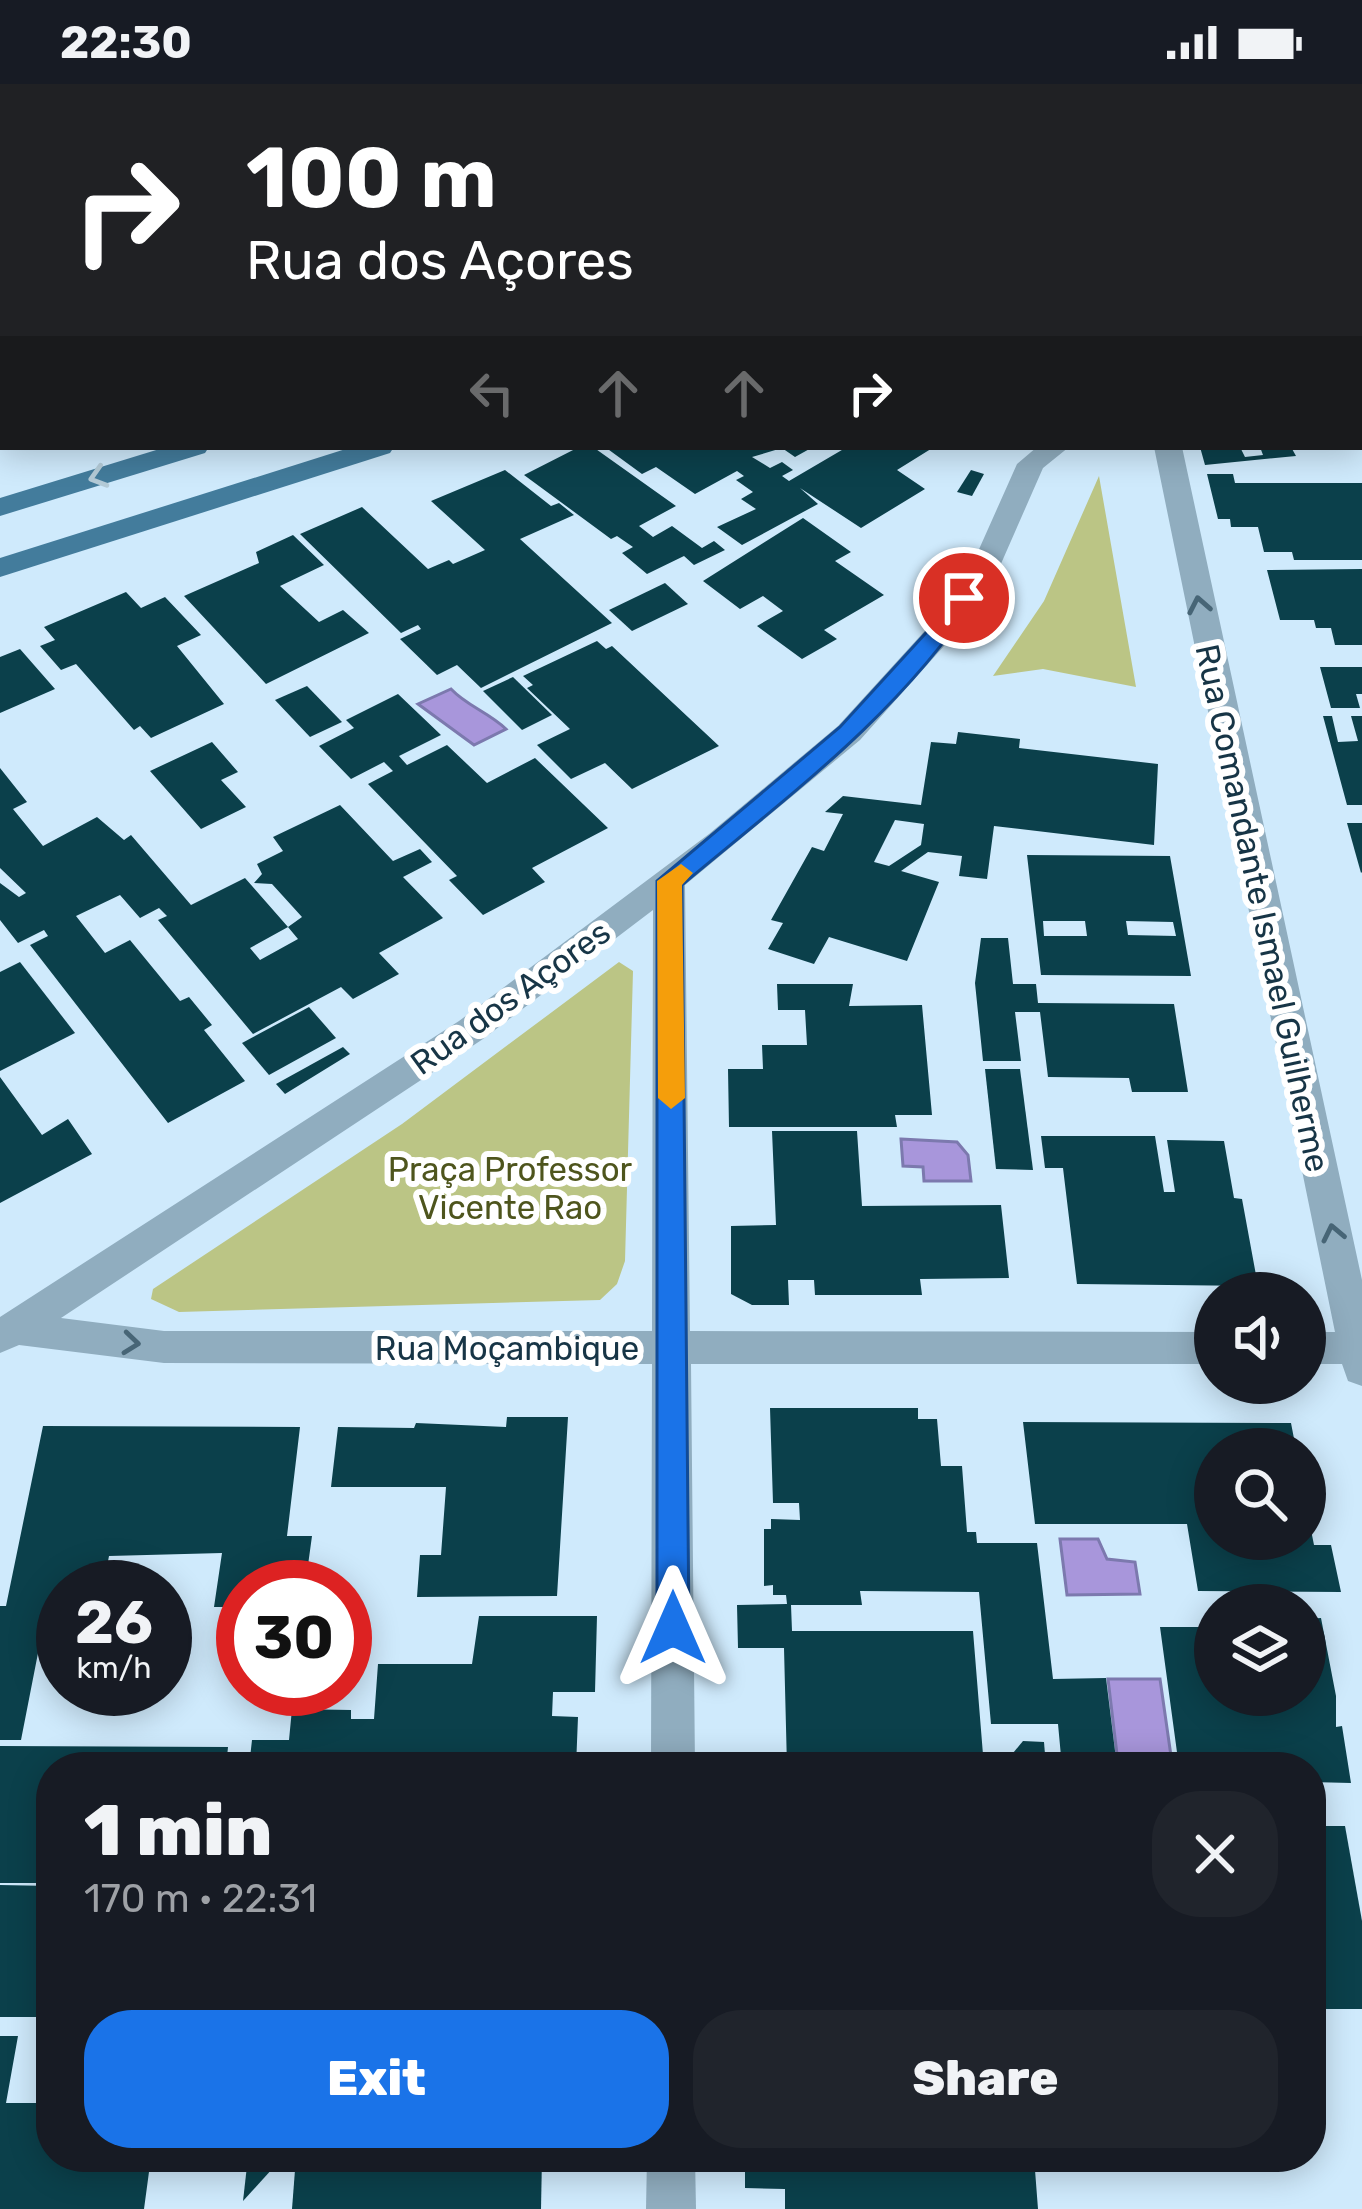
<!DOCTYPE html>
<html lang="en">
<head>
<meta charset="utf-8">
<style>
	body { margin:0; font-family:Rubik,sans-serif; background:#20242c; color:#f1f3f6; height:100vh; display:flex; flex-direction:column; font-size:45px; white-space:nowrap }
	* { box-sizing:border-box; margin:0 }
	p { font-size:39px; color:#9ea1a6 }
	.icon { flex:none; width:66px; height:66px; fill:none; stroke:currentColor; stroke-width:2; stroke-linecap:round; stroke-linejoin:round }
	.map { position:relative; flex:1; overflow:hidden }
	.panel { position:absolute; left:36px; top:1668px; width:1290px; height:420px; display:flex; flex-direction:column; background:#171b24; border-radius:48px; box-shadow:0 6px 30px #0003 }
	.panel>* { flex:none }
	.banner { position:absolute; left:0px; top:0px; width:1362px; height:366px; box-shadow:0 6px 30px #0003; background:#202124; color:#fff; overflow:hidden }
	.buttons { position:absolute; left:1194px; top:1188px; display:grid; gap:24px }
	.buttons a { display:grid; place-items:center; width:132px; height:132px; border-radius:50%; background:#171b24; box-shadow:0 6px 30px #0003; font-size:60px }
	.speed { position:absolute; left:36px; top:1476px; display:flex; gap:24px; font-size:60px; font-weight:700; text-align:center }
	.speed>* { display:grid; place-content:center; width:156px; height:156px; border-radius:50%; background:#171b24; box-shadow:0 6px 30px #0003; line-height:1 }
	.speed small { font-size:30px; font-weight:400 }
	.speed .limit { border:18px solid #d22; background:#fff; color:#111 }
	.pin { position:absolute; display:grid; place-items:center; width:102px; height:102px; color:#fff; margin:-51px; border:6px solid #fff; border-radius:50%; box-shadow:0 3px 12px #0007 }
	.me { position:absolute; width:132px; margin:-66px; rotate:0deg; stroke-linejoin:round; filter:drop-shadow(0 0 9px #0008) }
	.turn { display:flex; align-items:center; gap:42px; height:252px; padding:0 48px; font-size:54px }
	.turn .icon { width:156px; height:156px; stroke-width:2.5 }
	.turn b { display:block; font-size:84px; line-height:102px }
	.lanes { display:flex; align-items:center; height:114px; padding:0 48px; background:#0003; justify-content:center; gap:60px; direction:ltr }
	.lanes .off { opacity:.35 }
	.round { display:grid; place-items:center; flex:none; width:126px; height:126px; border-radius:48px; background:#20242c }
	.head { display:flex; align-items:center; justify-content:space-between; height:204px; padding:0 48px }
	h1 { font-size:72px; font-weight:800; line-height:90px }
	.button { display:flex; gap:24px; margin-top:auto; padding:24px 48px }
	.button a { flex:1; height:138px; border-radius:48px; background:#1a73e8; color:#fff; font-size:48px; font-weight:800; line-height:138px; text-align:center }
	.button a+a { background:#20242c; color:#f1f3f6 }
	.status { display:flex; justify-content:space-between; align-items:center; height:84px; padding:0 60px; background:#171b24; direction:ltr }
	.status svg { height:33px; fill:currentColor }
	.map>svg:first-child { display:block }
</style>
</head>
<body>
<div class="status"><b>22:30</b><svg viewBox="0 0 49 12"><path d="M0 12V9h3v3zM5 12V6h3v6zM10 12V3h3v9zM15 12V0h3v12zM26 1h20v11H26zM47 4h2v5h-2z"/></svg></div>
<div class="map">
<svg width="1362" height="2125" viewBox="0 0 1362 2125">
	<rect width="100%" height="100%" fill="#cfeafc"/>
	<g fill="#bbc585">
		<polygon points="1099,392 1136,603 1043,585 993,592 1044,517"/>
		<polygon points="619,878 633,887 625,1177 617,1200 600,1216 179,1228 151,1215 153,1205 402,1040"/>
	</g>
	<g fill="#a896db" stroke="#7c79ae" stroke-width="3">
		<path d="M451,605C467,622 488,628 506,645L474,661L418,620Z"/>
		<polygon points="901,1055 957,1058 968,1071 971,1097 924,1097 923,1083 903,1082"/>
		<polygon points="1060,1455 1098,1455 1107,1475 1135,1478 1140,1510 1067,1511"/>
		<polygon points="1108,1595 1160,1595 1172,1679 1118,1679"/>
	</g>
	<g fill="#0b404b" fill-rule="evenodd">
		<polygon points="579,363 593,363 676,422 639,442 653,453 672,442 702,464 714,457 725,466 694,481 684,472 647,490 622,469 633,463 617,452 611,455 524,391"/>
		<polygon points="605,363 813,363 795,373 782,364 752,373 770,384 782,378 793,386 782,392 789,397 847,363 934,363 897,386 925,405 861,444 800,404 818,420 742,461 717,443 756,425 741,415 753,408 736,396 744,392 737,387 695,410 656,383 642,390"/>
		<polygon points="1200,363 1240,363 1245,373 1263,371 1260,363 1291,363 1296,372 1205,381"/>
		<polygon points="505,386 551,422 559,419 574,431 520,455 612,539 481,604 457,581 437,591 400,555 421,545 418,541 401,549 300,450 362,423 428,485 449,476 453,480 485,466 431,417"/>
		<polygon points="971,386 984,390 972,412 957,408"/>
		<polygon points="1207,390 1233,390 1235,399 1362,399 1362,476 1294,476 1292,468 1264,468 1258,443 1231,443 1230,435 1218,435"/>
		<polygon points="803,434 851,468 835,477 884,511 824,546 837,555 802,575 757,542 783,527 763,512 740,525 703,497"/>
		<polygon points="293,451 324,481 280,502 319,538 343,526 369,549 266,600 184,512 259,479 256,468"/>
		<polygon points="1362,485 1362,561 1335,561 1331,544 1316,544 1314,536 1280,536 1267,486"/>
		<polygon points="665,499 688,520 632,547 609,526"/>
		<polygon points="126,508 141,524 165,513 201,551 177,562 224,620 151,654 140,642 134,646 76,580 61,586 40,562 55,556 44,543"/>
		<polygon points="597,557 606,565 612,562 719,662 632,705 605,679 571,695 537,661 570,645 527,604 533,601 523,592"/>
		<polygon points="20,565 55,605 0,629 0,573"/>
		<polygon points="1320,583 1362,583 1362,610 1356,610 1360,624 1331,624"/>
		<polygon points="513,593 552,631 522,646 483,607"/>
		<polygon points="307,602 342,638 310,653 275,616"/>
		<polygon points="398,610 441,651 399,672 407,681 447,661 487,699 535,674 608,744 532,784 545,798 483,831 449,796 457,792 368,700 393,687 384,678 351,695 319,662 354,644 346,636"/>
		<polygon points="1323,632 1332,632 1338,658 1358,657 1351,632 1362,632 1362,721 1347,721"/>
		<path d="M958,648L1020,655L1019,664L1158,680L1154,761L994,742L987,795L959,792L962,772L928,768L901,787L939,798L907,877L829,853L814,880L768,865L783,839L771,836L812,763L824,767L843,730L825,728L843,712L921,721L931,658L956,660ZM895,736L924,740L921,761L889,782L874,778Z"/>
		<polygon points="212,658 238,688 221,696 246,723 201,745 150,687"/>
		<path d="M0,684L27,718L13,725L43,762L97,733L124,756L131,751L191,821L245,794L288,843L302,833L272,800L254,799L262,790L257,780L283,767L273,753L340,721L393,777L420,765L432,778L403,793L443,834L379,869L399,890L353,915L341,903L253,950L158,836L167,832L159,824L140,834L120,811L76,832L105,869L130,856L180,917L189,913L212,941L204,946L245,997L168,1039L30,861L48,852L44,846L18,859L0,836V799L19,813L26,809L0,784ZM288,843L298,855L260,876L250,864Z"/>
		<polygon points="1347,739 1362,739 1362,788 1361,789"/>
		<path d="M1027,771L1170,772L1191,892L1041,891ZM1043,837H1085L1087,852H1044ZM1126,837L1173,838L1176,852L1128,851Z"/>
		<polygon points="981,854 1008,854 1013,900 1036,900 1038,919 1174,920 1188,1008 1132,1008 1129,994 1048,993 1040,928 1015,928 1021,977 983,977 975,899"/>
		<polygon points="20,878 75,949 0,987 0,888"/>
		<polygon points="777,900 853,900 849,922 922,921 932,1031 895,1031 897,1043 729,1043 728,985 763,985 762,961 807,961 805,926 778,926"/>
		<polygon points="309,923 336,954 269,991 242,959"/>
		<polygon points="343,963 350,970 285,1010 276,1000"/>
		<polygon points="985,985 1020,985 1033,1086 996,1085"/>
		<polygon points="0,993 42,1051 68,1035 92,1070 0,1119"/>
		<polygon points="772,1047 857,1047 862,1122 1001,1121 1009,1194 920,1195 922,1211 815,1211 814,1196 788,1196 789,1221 752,1221 731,1210 731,1142 776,1141"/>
		<polygon points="1041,1052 1155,1052 1164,1108 1175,1108 1167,1056 1224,1057 1234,1114 1242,1115 1258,1202 1077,1200 1063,1084 1045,1084"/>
		<polygon points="770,1324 918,1324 918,1335 937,1335 941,1382 962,1382 967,1448 976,1448 977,1459 1037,1459 1053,1595 1106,1594 1117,1683 1062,1683 1058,1640 991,1640 979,1508 860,1507 862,1521 791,1521 792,1547 973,1547 984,1683 787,1683 784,1564 738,1564 737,1521 787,1520 786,1511 773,1511 773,1501 764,1502 764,1445 771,1445 771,1435 800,1436 799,1419 773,1419"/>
		<polygon points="507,1333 568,1333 557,1512 417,1513 420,1471 441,1471 446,1403 331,1403 338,1343 414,1344 416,1339 506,1343"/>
		<polygon points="1023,1338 1291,1339 1296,1365 1215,1365 1215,1455 1305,1455 1307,1426 1314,1461 1331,1461 1341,1508 1198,1507 1187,1440 1035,1440"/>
		<polygon points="43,1342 300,1343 287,1452 312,1452 305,1503 243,1503 243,1523 214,1523 222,1469 109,1472 103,1503 63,1503 63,1523 47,1523 21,1656 0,1656 0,1522 6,1522"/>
		<polygon points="479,1532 597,1532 595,1608 553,1608 552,1632 578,1633 576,1683 249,1683 252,1656 289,1656 292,1625 351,1626 351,1635 374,1635 378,1580 472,1580"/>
		<polygon points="1321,1534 1336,1612 1336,1643 1342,1642 1351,1699 1311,1698 1311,1683 1179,1683 1160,1543 1215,1543 1215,1611 1305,1611 1305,1535"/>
		<polygon points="1023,1657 1044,1658 1046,1683 1008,1683 1008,1675"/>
		<polygon points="0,1662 228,1663 226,1683 51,1683 51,1799 0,1799"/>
		<polygon points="1311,1742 1345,1742 1362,1837 1362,1925 1311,1925"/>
		<polygon points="0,1801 51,1802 51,1933 0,1933"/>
		<polygon points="0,1952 18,1952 6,2019 51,2019 51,2073 151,2073 144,2125 0,2125"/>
		<polygon points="248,2073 275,2073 273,2084 243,2117"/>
		<polygon points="296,2073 542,2073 541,2125 292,2125"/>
		<polygon points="745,2073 1034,2073 1038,2125 785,2125 785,2105 745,2104"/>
	</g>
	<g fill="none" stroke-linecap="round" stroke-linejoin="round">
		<polyline stroke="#8eabbc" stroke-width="6" stroke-dasharray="1.5 6" stroke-linecap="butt" points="1222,0 1229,3"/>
		<g fill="#90adbf" fill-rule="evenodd">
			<polygon points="62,0 84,0 86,3 64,3"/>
			<polygon points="3,70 3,84 0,85 0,71"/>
			<path d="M1037,363H1069L1043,384L1000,482L952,553L860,656L685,801L690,1247L1215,1248V1280H691L695,1683H651L652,1280L164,1279L19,1261L0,1269V1233L459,937L709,750L838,642L932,539L972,481L1017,380ZM653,826L652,1247H164L61,1234L483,955Z"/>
			<polygon points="1154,363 1182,363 1362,1196 1362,1302 1348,1297 1342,1280 1305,1280 1305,1248 1335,1248"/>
			<polygon points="647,2073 695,2073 696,2125 646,2125"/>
		</g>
		<g fill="#437c9c" fill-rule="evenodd">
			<polygon points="793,0 816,0 818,3 795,3"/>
			<polygon points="862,0 885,0 887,3 864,3"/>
			<rect x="1359" y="49" width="3" height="14"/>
			<polygon points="1362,95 1362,109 1359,110 1359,96"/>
			<polygon points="166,363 209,363 205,369 0,432 0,414"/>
			<polygon points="352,363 394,363 390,369 0,493 0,474"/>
		</g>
	</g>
	<defs><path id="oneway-chevron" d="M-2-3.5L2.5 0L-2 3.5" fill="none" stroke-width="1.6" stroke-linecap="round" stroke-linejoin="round" transform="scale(3)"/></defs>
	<use stroke="#b4cbd7" href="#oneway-chevron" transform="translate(98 393) rotate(163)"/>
	<g stroke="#476576">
		<use href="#oneway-chevron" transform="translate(1199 521) rotate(-101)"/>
		<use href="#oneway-chevron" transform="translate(1333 1149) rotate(-102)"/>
		<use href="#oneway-chevron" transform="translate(131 1259) rotate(6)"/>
	</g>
	<path fill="#1a73e8" stroke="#114b97" stroke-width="3" d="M956,509L975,514C900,630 787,713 682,801L689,1544L684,1554L673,1558L662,1554L657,1544V797L840,643L934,540Z"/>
	<polygon fill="#f59e0b" points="681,780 693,789 682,801 685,1014 671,1025 658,1014 657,797"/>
	<g text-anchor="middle" stroke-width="12" stroke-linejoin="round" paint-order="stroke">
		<g font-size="33" fill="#173546" stroke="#fff">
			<text transform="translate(1263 824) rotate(78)" y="12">Rua Comandante Ismael Guilherme</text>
			<text transform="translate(510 913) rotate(-36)" y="12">Rua dos Açores</text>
			<text x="507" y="1276">Rua Moçambique</text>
		</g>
		<g font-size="33" fill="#4e551d" stroke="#fff">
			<text x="510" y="1097">Praça Professor<tspan x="510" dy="38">Vicente Rao</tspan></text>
		</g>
	</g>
</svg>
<div class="buttons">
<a><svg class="icon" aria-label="sound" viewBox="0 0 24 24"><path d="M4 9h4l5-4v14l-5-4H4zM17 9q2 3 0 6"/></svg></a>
<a><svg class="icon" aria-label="search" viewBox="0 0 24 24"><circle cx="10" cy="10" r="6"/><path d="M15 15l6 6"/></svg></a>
<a><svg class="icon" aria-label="layers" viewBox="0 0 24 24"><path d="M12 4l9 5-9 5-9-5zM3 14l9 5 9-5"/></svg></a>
</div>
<div class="speed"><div>26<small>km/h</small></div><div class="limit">30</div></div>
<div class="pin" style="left:964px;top:514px;background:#d93025"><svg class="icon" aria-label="arrive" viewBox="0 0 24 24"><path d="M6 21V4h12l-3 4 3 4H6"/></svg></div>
<svg class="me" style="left:673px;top:1544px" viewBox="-20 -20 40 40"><path d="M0-17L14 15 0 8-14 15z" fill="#1a73e8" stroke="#fff" stroke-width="4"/></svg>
<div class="banner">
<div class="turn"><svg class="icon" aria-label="right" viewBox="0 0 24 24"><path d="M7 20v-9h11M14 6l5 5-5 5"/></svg><div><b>100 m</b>Rua dos Açores</div></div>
<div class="lanes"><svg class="icon off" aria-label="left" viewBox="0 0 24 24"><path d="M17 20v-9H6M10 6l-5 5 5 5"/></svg><svg class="icon off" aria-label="ahead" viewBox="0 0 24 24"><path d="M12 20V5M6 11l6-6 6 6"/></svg><svg class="icon off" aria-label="ahead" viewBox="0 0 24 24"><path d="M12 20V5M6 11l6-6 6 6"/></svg><svg class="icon" aria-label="right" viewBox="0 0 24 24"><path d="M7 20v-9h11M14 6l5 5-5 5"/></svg></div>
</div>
<section class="panel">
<div class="head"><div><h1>1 min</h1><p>170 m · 22:31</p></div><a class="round"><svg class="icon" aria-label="close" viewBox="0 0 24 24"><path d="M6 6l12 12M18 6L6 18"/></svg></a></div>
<div class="button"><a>Exit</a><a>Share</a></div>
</section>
</div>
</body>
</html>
